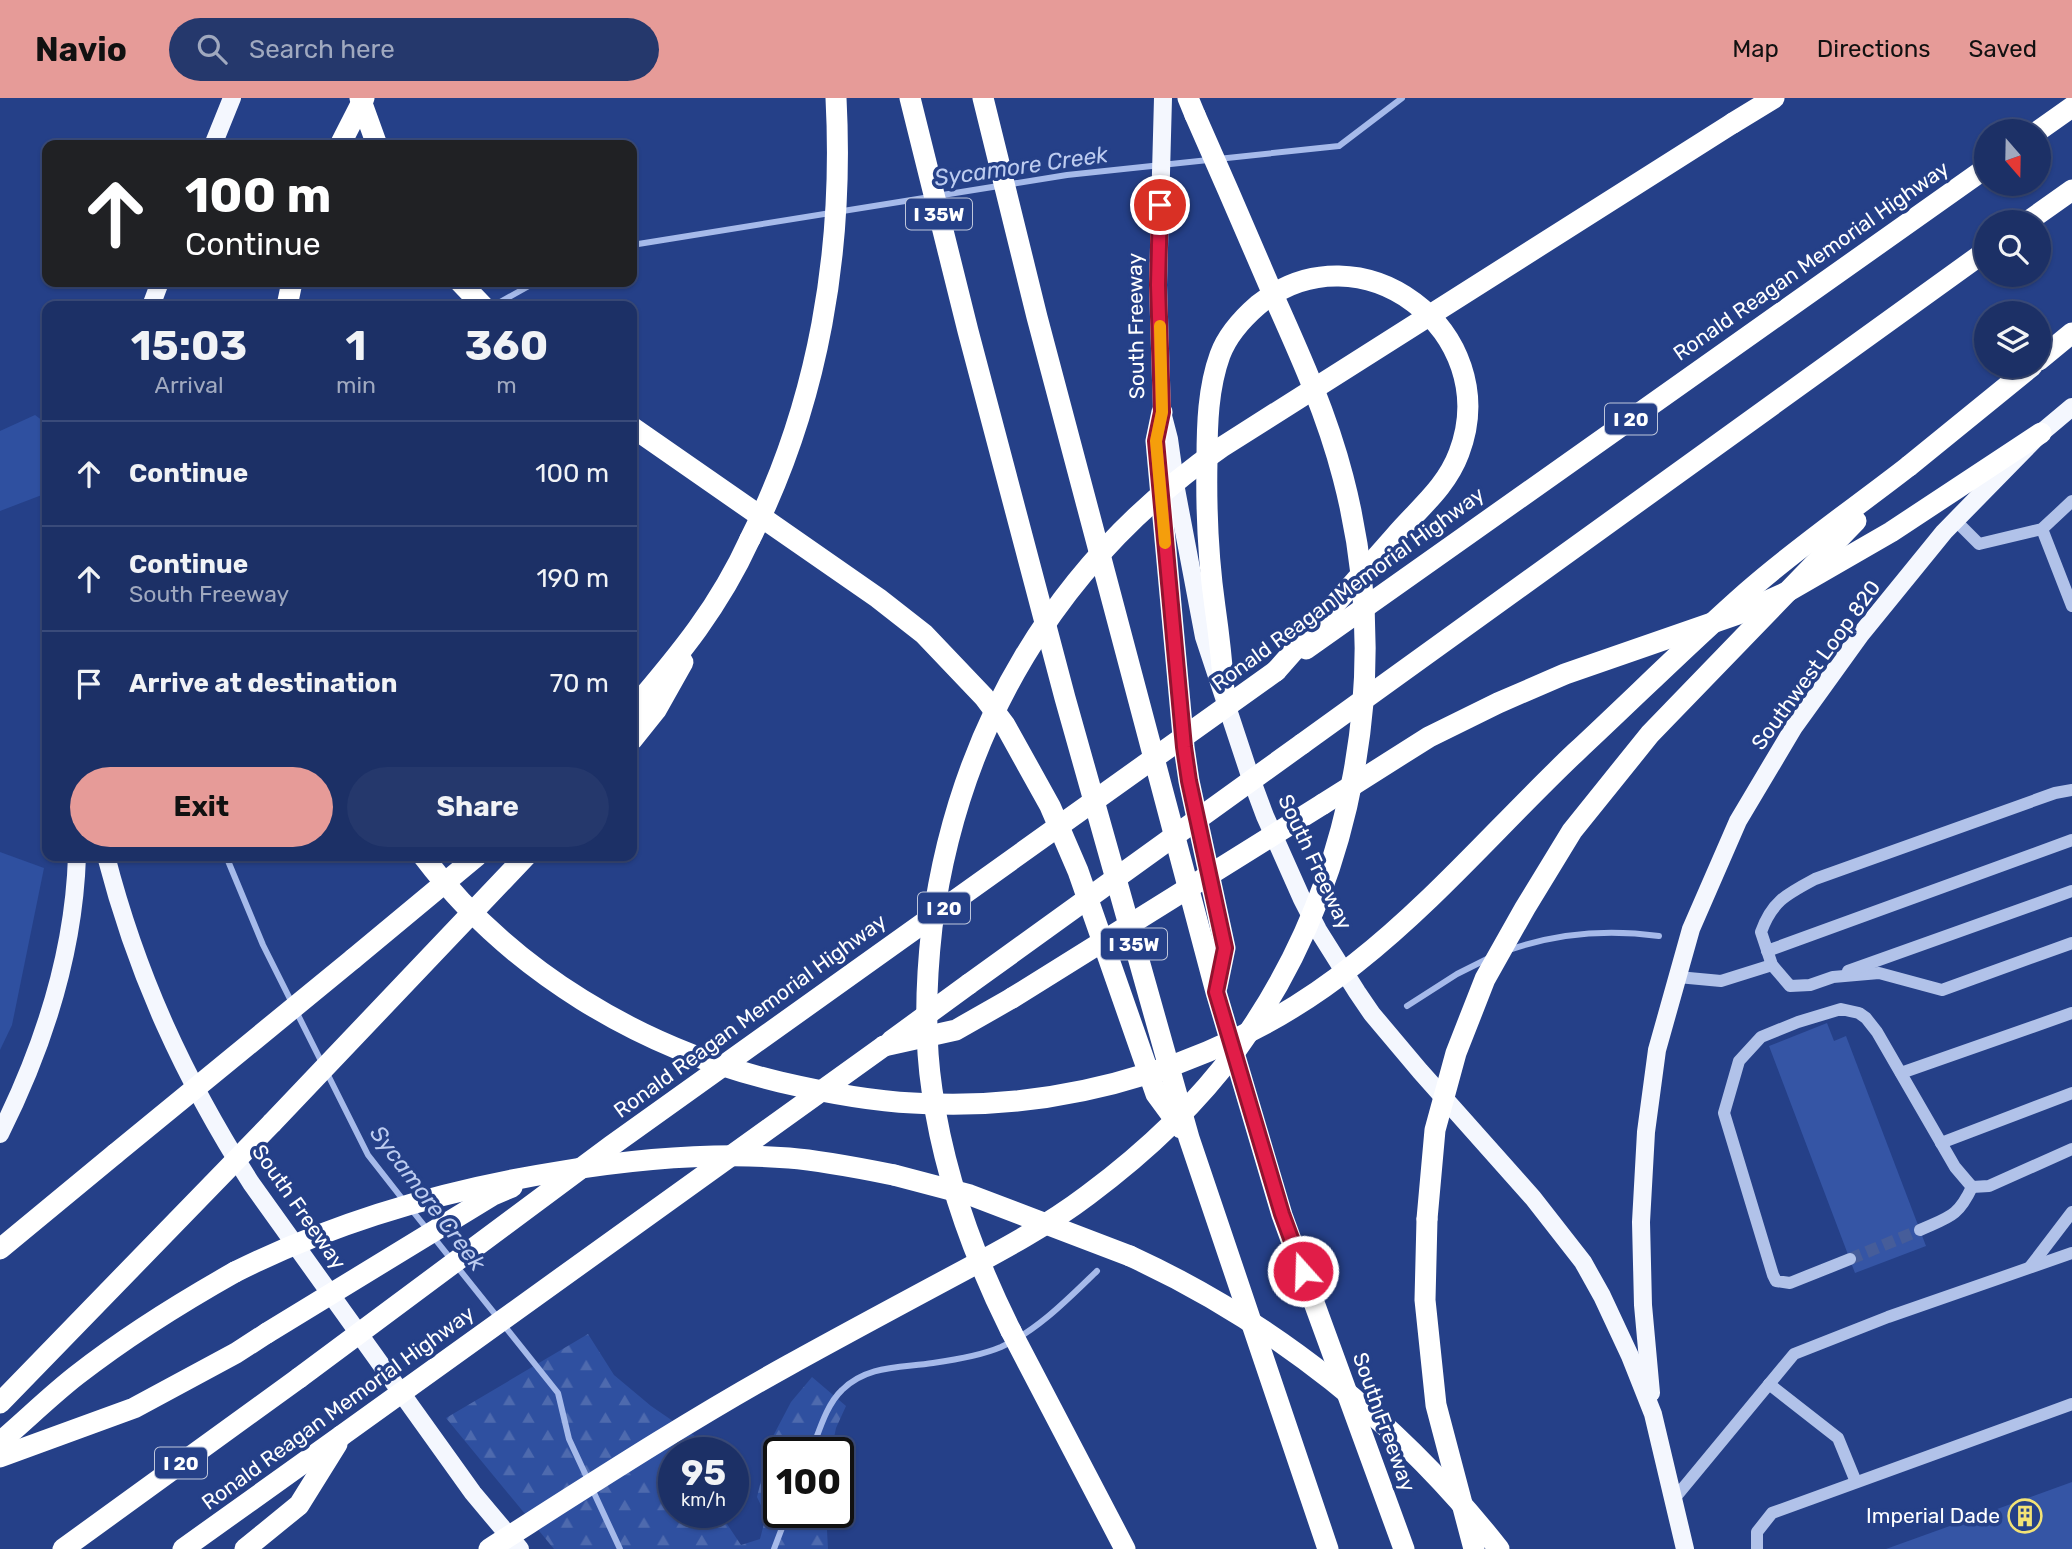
<!DOCTYPE html>
<html lang="en">
<head>
<meta charset="utf-8">
<style>
	body { margin:0; font-family:Rubik,sans-serif; background:#25386c; color:#f1f3f6; height:100vh; display:flex; flex-direction:column; font-size:26px; white-space:nowrap }
	* { box-sizing:border-box; margin:0 }
	p { font-size:23px; color:#a0a9bf }
	.icon { flex:none; width:38px; height:38px; fill:none; stroke:currentColor; stroke-width:2; stroke-linecap:round; stroke-linejoin:round }
	.map { position:relative; flex:1; overflow:hidden }
	.sheet { position:absolute; left:42px; top:203px; width:595px; height:560px; display:flex; flex-direction:column; background:#1c3066; border-radius:14px; box-shadow:0 2px 5px #0004,0 0 0 2px #3a4b7a }
	.sheet>* { flex:none }
	.banner { position:absolute; left:42px; top:42px; width:595px; height:147px; border-radius:14px; box-shadow:0 2px 5px #0004,0 0 0 2px #3a4b7a; background:#202124; color:#fff; overflow:hidden }
	.needle { width:46px; rotate:160deg }
	.controls { position:absolute; left:1974px; top:21px; display:grid; gap:14px }
	.controls a { display:grid; place-items:center; width:77px; height:77px; border-radius:50%; background:#1c3066; box-shadow:0 2px 5px #0004,0 0 0 2px #3a4b7a; font-size:35px }
	.speed { position:absolute; left:658px; top:1339px; display:flex; gap:14px; font-size:35px; font-weight:700; text-align:center }
	.speed>* { display:grid; place-content:center; width:91px; height:91px; border-radius:50%; background:#1c3066; box-shadow:0 2px 5px #0004,0 0 0 2px #3a4b7a; line-height:1 }
	.speed small { font-size:18px; font-weight:400 }
	.speed .limit { border:4px solid #111; border-radius:10px; background:#fff; color:#111 }
	.pin { position:absolute; display:grid; place-items:center; width:60px; height:60px; color:#fff; margin:-30px; border:4px solid #fff; border-radius:50%; box-shadow:0 2px 7px #0007 }
	.me { position:absolute; width:77px; margin:-38px; rotate:340deg; stroke-linejoin:round; filter:drop-shadow(0 0 5px #0008) }
	.turn { display:flex; align-items:center; gap:24px; height:147px; padding:0 28px; font-size:32px }
	.turn .icon { width:91px; height:91px; stroke-width:2.5 }
	.turn b { display:block; font-size:49px; line-height:60px }
	.eta { display:flex; justify-content:space-evenly; align-items:center; height:119px; text-align:center }
	.eta b { font-size:42px; font-weight:700; line-height:49px }
	.cta { display:flex; gap:14px; margin-top:auto; padding:14px 28px }
	.cta a { flex:1; height:80px; border-radius:42px; background:#e69b98; color:#111; font-size:28px; font-weight:700; line-height:80px; text-align:center }
	.cta a+a { background:#25386c; color:#f1f3f6 }
	ul { padding:0; list-style:none }
	li { display:flex; align-items:center; gap:21px; height:105px; padding:0 28px; border-top:2px solid #3a4b7a }
	li div { flex:1 }
	li b { display:block; font-size:26px }
	li em { font-style:normal }
	header { display:flex; align-items:center; gap:42px; box-sizing:border-box; height:98px; padding:0 35px; background:#e69b98; color:#111 }
	header strong { font-size:33px }
	nav { display:flex; gap:38px; margin-inline-start:auto; font-size:24px }
	.search { width:490px; height:63px; background:#25386c; display:flex; align-items:center; gap:18px; box-sizing:border-box; padding:0 24px; border-radius:38px; color:#a0a9bf; font-size:26px }
	.map>svg:first-child { display:block }
</style>
</head>
<body>
<header>
<strong>Navio</strong>
<div class="search"><svg class="icon" aria-label="search" viewBox="0 0 24 24"><circle cx="10" cy="10" r="6"/><path d="M15 15l6 6"/></svg>Search here</div>
<nav><a>Map</a><a>Directions</a><a>Saved</a></nav>
</header>
<div class="map">
<svg width="2072" height="1451" viewBox="0 0 2072 1451">
	<defs>
		<pattern id="forest-firs" width="22" height="20" patternUnits="userSpaceOnUse" patternTransform="scale(1.75)"><rect width="22" height="20" fill="#2f50a0"/><path d="M5 1l3.5 6h-7zM16 11l3.5 6h-7z" fill="#4e6aae"/></pattern>
	</defs>
	<rect width="100%" height="100%" fill="#254088"/>
	<g fill="#2f50a0">
		<polygon points="35,317 47,326 47,395 0,413 0,333"/>
		<polygon points="0,754 44,770 12,927 0,952"/>
	</g>
	<polygon fill="url(#forest-firs)" points="588,1236 614,1277 651,1308 705,1345 706,1354 674,1354 674,1414 719,1414 741,1447 760,1441 766,1418 757,1399 771,1342 791,1304 812,1279 846,1308 836,1330 831,1354 779,1354 779,1414 826,1414 828,1451 554,1451 446,1320"/>
	<g fill="none" stroke-linecap="round" stroke-linejoin="round">
		<g stroke="#a6baea" stroke-width="6">
			<polyline points="632,147 1067,77 1339,48 1402,0"/>
			<polyline points="493,208 536,184"/>
			<polyline points="226,758 263,847 322,965"/>
			<path d="M1509,852C1557,835 1608,831 1659,838"/>
			<polyline points="1407,908 1457,876 1489,860"/>
			<polyline points="327,975 368,1057 404,1103"/>
			<polyline points="411,1111 558,1295 569,1341 620,1451"/>
			<path d="M811,1354C819,1334 826,1307 842,1292C867,1267 900,1270 933,1265C954,1262 980,1258 1001,1249C1038,1232 1068,1201 1097,1173"/>
			<polyline points="774,1451 788,1414"/>
		</g>
	</g>
	<g fill="#3555a5">
		<polygon points="1827,925 1834,943 1846,938 1926,1148 1855,1175 1769,948"/>
		<polygon points="2072,1384 2072,1451 1886,1451"/>
	</g>
	<g fill="none" stroke-linecap="round" stroke-linejoin="round">
		<polyline stroke="#465d9a" stroke-width="12" stroke-dasharray="12 6" stroke-linecap="butt" points="1850,1161 1920,1132"/>
		<g stroke="#b1c2e9" stroke-width="12">
			<polyline points="1956,423 1979,446 2042,431 2072,403"/>
			<polyline points="2042,431 2072,508"/>
			<path d="M2072,692L2055,695L1815,781C1787,796 1772,803 1761,834L1772,867L1790,888L1810,887L1833,879L1879,875L1942,892L2072,845"/>
			<polyline points="1767,853 2072,742"/>
			<polyline points="1848,873 2072,793"/>
			<polyline points="1678,879 1721,883 1772,867"/>
			<polyline points="1901,975 2072,915"/>
			<polyline points="1941,1045 2072,995"/>
			<path d="M1920,1132C1949,1119 1958,1119 1972,1089"/>
			<polyline points="1850,1161 1790,1185 1776,1183 1773,1177 1724,1015 1739,963 1761,939 1798,924 1841,911 1859,915 1866,920 1877,934 1955,1069 1972,1089 1989,1088 2072,1051"/>
			<polyline points="2030,1169 2072,1114"/>
			<polyline points="1769,1286 1838,1340 1856,1384"/>
			<polyline points="1674,1401 1794,1256 1888,1219 2072,1155"/>
			<polyline points="1757,1451 1757,1434 1772,1415 2072,1306"/>
		</g>
		<g stroke="#f4f7fe" stroke-width="18">
			<polyline points="1163,0 1158,187 1162,314 1169,341 1176,391 1204,539 1249,675 1265,718 1302,801 1318,832 1357,894 1372,916 1420,973 1533,1100 1583,1164 1602,1198 1630,1258 1653,1316 1685,1451"/>
			<polyline points="213,47 232,0"/>
			<polyline points="151,208 160,184"/>
			<path d="M106,758C137,878 184,980 251,1085L473,1395L520,1451"/>
			<path d="M0,1036C43,950 74,855 77,758"/>
			<polyline points="1651,1295 1643,1207 1641,1124 1646,1034 1657,952 1691,831 1738,723 1794,629 1861,536 1944,434 2041,335 2072,309"/>
		</g>
		<g stroke="#fff" stroke-width="21">
			<polyline points="360,0 377,47"/>
			<polyline points="910,0 968,233 1065,600 1189,1040 1328,1451"/>
			<polyline points="983,0 1037,219 1216,894 1282,1117 1404,1451"/>
			<polyline points="1188,0 1195,17"/>
			<polyline points="1733,25 1774,0"/>
			<polyline points="2038,33 2072,9"/>
			<polyline points="2027,124 2072,92"/>
			<polyline points="460,184 483,208"/>
			<polyline points="287,208 292,184"/>
			<polyline points="2039,262 2072,235"/>
			<polyline points="1162,314 1156,343 1184,649 1189,683 1225,850 1217,889"/>
			<polyline points="632,329 878,500 924,536 984,599 1005,627 1050,708 1078,773 1156,996 1181,1030"/>
			<polyline points="1909,368 2032,268"/>
			<polyline points="1306,551 1986,70"/>
			<path d="M1224,593C1222,564 1219,537 1215,509C1208,460 1206,411 1207,362C1207,327 1208,290 1220,257C1227,238 1243,220 1258,207C1360,124 1505,234 1459,355C1446,390 1418,411 1395,438C1355,483 1316,528 1276,573"/>
			<path d="M632,612C680,556 719,509 750,441"/>
			<polyline points="632,642 656,612 683,564"/>
			<polyline points="1302,646 1986,153"/>
			<polyline points="1323,706 1429,639 1498,605 1565,576 1738,516 1787,494 1891,434 2041,335"/>
			<polyline points="353,861 477,758"/>
			<polyline points="891,943 969,886"/>
			<polyline points="884,948 956,932 1012,900"/>
			<polyline points="272,1025 526,758"/>
			<polyline points="894,1077 970,1097 1130,1158"/>
			<polyline points="1427,1121 1425,1202 1436,1307 1474,1451"/>
			<polyline points="0,1151 115,1056"/>
			<polyline points="1011,1233 1125,1451"/>
			<path d="M0,1344C26,1322 50,1298 77,1277C127,1238 180,1205 235,1174"/>
			<polyline points="0,1359 134,1310 236,1255 267,1235"/>
			<polyline points="63,1451 299,1280"/>
			<polyline points="183,1451 341,1338"/>
			<polyline points="245,1451 299,1407 337,1346"/>
		</g>
		<g stroke="#fff" stroke-width="21">
			<polyline points="340,47 364,0"/>
			<path d="M750,441C819,304 844,152 836,0"/>
			<path d="M423,758C510,873 641,951 780,984C823,994 868,1003 913,1005C1070,1015 1233,964 1356,865C1435,803 1503,723 1576,654C1633,601 1688,546 1747,494C1798,449 1855,410 1909,368"/>
			<polyline points="969,886 1302,646"/>
			<polyline points="1012,900 1323,706"/>
			<polyline points="115,1056 353,861"/>
			<polyline points="1427,1121 1435,1032 1456,955 1485,881 1525,810 1572,733 1650,636 1856,423"/>
			<path d="M1130,1158C1274,1224 1401,1326 1499,1451"/>
			<path d="M235,1174C339,1122 448,1091 563,1073C637,1061 714,1054 789,1060C825,1063 859,1070 894,1077"/>
			<path d="M1011,1233C973,1157 944,1077 932,992C924,939 926,882 932,829C958,630 1057,464 1222,349L1733,25"/>
			<polyline points="267,1235 493,1097 512,1089"/>
			<polyline points="299,1280 611,1048 1276,573"/>
			<polyline points="0,1305 272,1025"/>
			<polyline points="341,1338 884,948"/>
			<path d="M489,1451C588,1388 686,1324 789,1267C845,1236 901,1206 957,1176C1002,1152 1047,1128 1088,1097C1143,1056 1196,1007 1237,951C1355,787 1394,574 1343,379C1327,317 1301,259 1275,201C1249,140 1222,78 1195,17"/>
		</g>
	</g>
	<g fill="none" stroke-linecap="round" stroke-linejoin="round">
		<defs>
			<polyline id="route" points="1160,107 1158,187 1162,314 1156,343 1184,649 1189,683 1225,850 1216,894 1282,1116 1303,1173"/>
		</defs>
		<use href="#route" stroke="#92132f" stroke-width="18"/>
		<use href="#route" stroke="#e11d48" stroke-width="12"/>
		<polyline stroke="#f59e0b" stroke-width="12" points="1160,228 1162,314 1156,343 1165,445"/>
	</g>
	<defs>
		<symbol id="building-ring" viewBox="-11 -11 22 22"><circle r="9.5" fill="#254088" stroke="#f3e375" stroke-width="1.5"/><path d="M-4-6H4V6H1V3H-1V6H-4ZM-2.5-4.3h1.7v1.8h-1.7ZM.8-4.3h1.7v1.8H.8ZM-2.5-1h1.7V.8h-1.7ZM.8-1h1.7V.8H.8Z" fill="#f3e375"/></symbol>
	</defs>
	<g fill-rule="evenodd">
		<use href="#building-ring" x="2006" y="1399" width="38" height="38"/>
	</g>
	<g text-anchor="middle" stroke-width="7" stroke-linejoin="round" paint-order="stroke">
		<g fill="#254088" stroke="#bec6db" stroke-width="2">
			<rect x="906" y="100.5" width="66" height="31" rx="5"/>
			<rect x="1605" y="305.5" width="52" height="31" rx="5"/>
			<rect x="918" y="794.5" width="52" height="31" rx="5"/>
			<rect x="1101" y="830.5" width="66" height="31" rx="5"/>
			<rect x="155" y="1349.5" width="52" height="31" rx="5"/>
		</g>
		<g font-size="19" font-weight="bold" fill="#fff">
			<text x="939" y="123">I 35W</text>
			<text x="1631" y="328">I 20</text>
			<text x="944" y="817">I 20</text>
			<text x="1134" y="853">I 35W</text>
			<text x="181" y="1372">I 20</text>
		</g>
		<g font-size="21" fill="#fff" stroke="#254088">
			<text transform="translate(1811 163) rotate(-35)" y="7">Ronald Reagan Memorial Highway</text>
			<text transform="translate(1136 228) rotate(-91)" y="7">South Freeway</text>
			<text transform="translate(1348 491) rotate(-36)" y="7">Ronald Reagan Memorial Highway</text>
			<text transform="translate(1816 567) rotate(-54)" y="7">Southwest Loop 820</text>
			<text transform="translate(1315 764) rotate(65)" y="7">South Freeway</text>
			<text transform="translate(750 918) rotate(-36)" y="7">Ronald Reagan Memorial Highway</text>
			<text transform="translate(299 1109) rotate(55)" y="7">South Freeway</text>
			<text transform="translate(338 1310) rotate(-36)" y="7">Ronald Reagan Memorial Highway</text>
			<text transform="translate(1384 1324) rotate(70)" y="7">South Freeway</text>
		</g>
		<g font-size="21" fill="#fff" stroke="#254088" text-anchor="end">
			<text x="2000" y="1425">Imperial Dade</text>
		</g>
		<g font-size="23" font-style="italic" fill="#bdccf0" stroke="#254088">
			<text transform="translate(1021 68) rotate(-8)" y="8">Sycamore Creek</text>
			<text transform="translate(428 1100) rotate(53)" y="8">Sycamore Creek</text>
		</g>
	</g>
</svg>
<div class="controls">
<a><svg class="needle" viewBox="-14 -14 28 28"><path d="M0-13l5 13h-10z" fill="#e53935"/><path d="M0 13l5-13h-10z" fill="#a0a9bf"/></svg></a>
<a><svg class="icon" aria-label="search" viewBox="0 0 24 24"><circle cx="10" cy="10" r="6"/><path d="M15 15l6 6"/></svg></a>
<a><svg class="icon" aria-label="layers" viewBox="0 0 24 24"><path d="M12 4l9 5-9 5-9-5zM3 14l9 5 9-5"/></svg></a>
</div>
<div class="speed"><div>95<small>km/h</small></div><div class="limit">100</div></div>
<div class="pin" style="left:1160px;top:107px;background:#d93025"><svg class="icon" aria-label="arrive" viewBox="0 0 24 24"><path d="M6 21V4h12l-3 4 3 4H6"/></svg></div>
<svg class="me" style="left:1303px;top:1173px" viewBox="-20 -20 40 40"><circle r="17" fill="#e11d48" stroke="#fff" stroke-width="3"/><path d="M0-11L8 9 0 5-8 9z" fill="#fff"/></svg>
<div class="banner">
<div class="turn"><svg class="icon" aria-label="ahead" viewBox="0 0 24 24"><path d="M12 20V5M6 11l6-6 6 6"/></svg><div><b>100 m</b>Continue</div></div>
</div>
<section class="sheet">
<div class="eta">
<div><b>15:03</b><p>Arrival</p></div>
<div><b>1</b><p>min</p></div>
<div><b>360</b><p>m</p></div>
</div>
<ul>
<li><svg class="icon" aria-label="ahead" viewBox="0 0 24 24"><path d="M12 20V5M6 11l6-6 6 6"/></svg><div><b>Continue</b></div><em>100 m</em></li>
<li><svg class="icon" aria-label="ahead" viewBox="0 0 24 24"><path d="M12 20V5M6 11l6-6 6 6"/></svg><div><b>Continue</b><p>South Freeway</p></div><em>190 m</em></li>
<li><svg class="icon" aria-label="arrive" viewBox="0 0 24 24"><path d="M6 21V4h12l-3 4 3 4H6"/></svg><div><b>Arrive at destination</b></div><em>70 m</em></li>
</ul>
<div class="cta"><a>Exit</a><a>Share</a></div>
</section>
</div>
</body>
</html>
